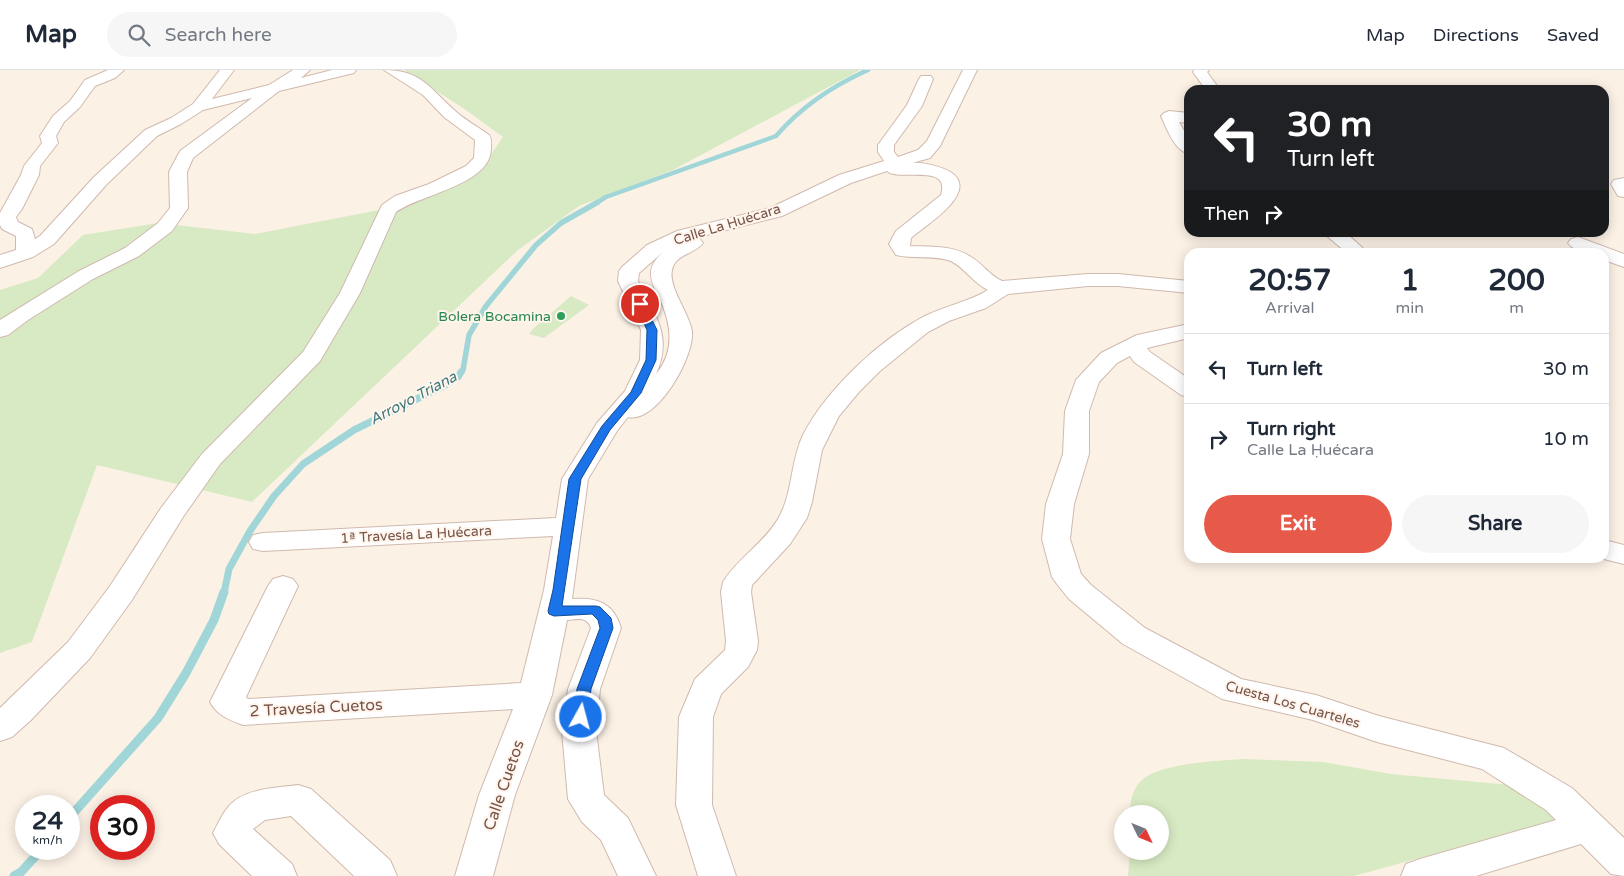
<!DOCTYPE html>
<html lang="en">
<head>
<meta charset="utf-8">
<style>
	body { margin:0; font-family:"Varela Round",sans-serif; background:#f6f6f7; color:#1f2937; height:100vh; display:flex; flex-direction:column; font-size:19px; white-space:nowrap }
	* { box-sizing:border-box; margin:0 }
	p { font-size:16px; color:#747a83 }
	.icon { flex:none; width:28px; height:28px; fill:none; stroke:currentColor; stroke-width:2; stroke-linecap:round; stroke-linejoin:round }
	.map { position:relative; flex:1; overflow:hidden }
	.drawer { position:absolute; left:1184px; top:178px; width:425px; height:315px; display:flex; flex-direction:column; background:#fff; border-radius:15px; box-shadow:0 2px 12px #0003 }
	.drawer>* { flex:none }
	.guide { position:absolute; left:1184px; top:15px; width:425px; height:152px; border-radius:15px; box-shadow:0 2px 12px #0003; background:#202124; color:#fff; overflow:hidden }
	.needle { width:32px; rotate:133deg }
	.fabs { position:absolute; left:1114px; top:735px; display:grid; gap:10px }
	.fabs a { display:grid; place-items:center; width:55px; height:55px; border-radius:50%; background:#fff; box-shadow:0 2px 12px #0003; font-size:25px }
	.speed { position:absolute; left:15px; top:725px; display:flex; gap:10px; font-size:25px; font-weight:700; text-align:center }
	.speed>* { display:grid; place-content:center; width:65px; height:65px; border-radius:50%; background:#fff; box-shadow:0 2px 12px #0003; line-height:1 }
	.speed small { font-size:12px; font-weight:400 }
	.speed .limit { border:8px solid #d22; background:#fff; color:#111 }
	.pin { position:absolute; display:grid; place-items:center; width:42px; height:42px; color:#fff; margin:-21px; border:2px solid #fff; border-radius:50%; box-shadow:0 1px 5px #0007 }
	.me { position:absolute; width:55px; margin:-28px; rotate:7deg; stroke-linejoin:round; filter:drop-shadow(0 0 4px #0008) }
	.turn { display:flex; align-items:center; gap:18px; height:105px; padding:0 20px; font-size:22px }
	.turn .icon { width:65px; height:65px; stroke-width:2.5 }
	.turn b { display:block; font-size:35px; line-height:42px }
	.then { display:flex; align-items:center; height:48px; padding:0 20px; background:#0003; gap:10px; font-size:19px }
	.eta { display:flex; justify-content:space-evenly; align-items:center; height:85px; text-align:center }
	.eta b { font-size:30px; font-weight:700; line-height:35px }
	.primary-button { display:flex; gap:10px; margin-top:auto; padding:10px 20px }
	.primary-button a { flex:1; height:58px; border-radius:30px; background:#e75a4a; color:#fff; font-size:20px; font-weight:700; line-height:58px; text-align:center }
	.primary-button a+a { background:#f6f6f7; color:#1f2937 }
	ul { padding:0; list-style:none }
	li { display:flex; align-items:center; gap:15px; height:70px; padding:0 20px; border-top:1px solid #e0e1e3 }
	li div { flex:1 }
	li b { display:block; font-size:19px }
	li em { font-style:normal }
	header { display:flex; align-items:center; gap:30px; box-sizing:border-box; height:70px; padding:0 25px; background:#fff; border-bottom:1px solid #e0e1e3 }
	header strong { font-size:24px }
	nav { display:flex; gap:28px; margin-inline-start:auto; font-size:18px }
	.search { width:350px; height:45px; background:#f6f6f7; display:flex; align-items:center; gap:12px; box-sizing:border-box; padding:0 18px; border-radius:28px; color:#747a83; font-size:19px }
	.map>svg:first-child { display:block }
</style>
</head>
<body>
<header>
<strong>Map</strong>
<div class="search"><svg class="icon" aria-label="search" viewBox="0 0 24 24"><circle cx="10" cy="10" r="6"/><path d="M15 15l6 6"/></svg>Search here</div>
<nav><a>Map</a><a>Directions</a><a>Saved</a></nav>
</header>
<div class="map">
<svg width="1624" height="806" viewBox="0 0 1624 806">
	<rect width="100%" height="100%" fill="#fcf1e5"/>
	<g fill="#d8eac3">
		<polygon points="404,0 860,0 673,100 579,136 518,180 252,432 97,395 32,572 0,583 0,220 38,208 83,165 158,153 255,164 405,135 478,103 503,67 463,38"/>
		<polygon points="571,226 589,235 544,268 529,264 534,258"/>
		<path d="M1242,689L1323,692L1391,704L1521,716L1561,749L1354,806H1128L1130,781H1160V744H1130C1130,732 1132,720 1141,711C1158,693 1218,691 1242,689Z"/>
	</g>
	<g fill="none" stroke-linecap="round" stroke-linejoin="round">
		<path stroke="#a0d6d8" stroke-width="4.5" d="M596,133L606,127L776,66C802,36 832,16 868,0"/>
		<polyline stroke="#a0d6d8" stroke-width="5.5" points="461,303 463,300 469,265 486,236 536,175 561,153 598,132"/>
		<polyline stroke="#a0d6d8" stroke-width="7" points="224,523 229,499 250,461 274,426 303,394 354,360 445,315 458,307 461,302"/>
		<g stroke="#a0d6d8" stroke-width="9">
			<polyline points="69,748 158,648 186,603 214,550 224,522"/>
			<polyline points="14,806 21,802 42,779"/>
		</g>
		<defs>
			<g id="street">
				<polygon points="108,0 124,0 115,8 95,16 80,37 64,52 56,66 58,73 40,96 39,105 22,139 16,147 18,152 32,159 35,169 40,166 94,107 145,60 171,48 193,34 220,0 234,0 212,29 269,15 293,0 310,0 301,8 332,0 356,0 354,3 279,21 193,88 187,102 188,138 172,161 139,186 93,209 28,250 8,265 0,267 0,250 79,201 125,178 158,153 170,138 169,102 180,81 252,28 203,40 181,54 157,66 106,115 54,174 33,187 0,198 0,185 16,180 16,166 2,159 0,155 0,143 21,105 24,96 42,73 40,66 53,46 70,31 85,10"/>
				<path d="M384,0C420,0 429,17 453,39C463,49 477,56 489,65C492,69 491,74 491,79C490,115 421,124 396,142L360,223L320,291L220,394L183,447L132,530L90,588L31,650L12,667L0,671V638L68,572L110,516L161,438L202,384L303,282L340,223L382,135L395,126L429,114L466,96L474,88L475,70L444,47L423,25Z"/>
				<path d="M963,0H977L940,76L930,88L912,93C923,92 943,97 952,103C979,123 926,155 911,168L910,176C930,177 954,175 971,187C983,194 989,205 1002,211L1088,204H1118L1189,211V223L1118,216H1088L1008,224L986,238L949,251L928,262L880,301L859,322L839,346L822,380L812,432L807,448L790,474L752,515L751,522L758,571L757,580L748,597L721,624L713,647L712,735L736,806H698L676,735L679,647L695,609L725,580L726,571L721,522L723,512C738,488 764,473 778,449C793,424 790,392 803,365C826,320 879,270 925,246C945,236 968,232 988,220C973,213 965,198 951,191C936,185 912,189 896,185L889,174L896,161L941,125C951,92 898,112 887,101L851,113L782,146L695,168L700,169L703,173C695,184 675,184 672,200C668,217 689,243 692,261C695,286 657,354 628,347L617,361L588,409L572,529C597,527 614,533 621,558L600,619L596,661L604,725L628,748L656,806H618L601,770L582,752L568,729L562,661L568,619L591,558C587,546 578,549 567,550L552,625L515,725L493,806H455L479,725L513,639L243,655C229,650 217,645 210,632L268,516L273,509L283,506L293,509L298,516L246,627L248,629L521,613L544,520L553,466L263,481L253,479L249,472L253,465L263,463L556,448L562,409L597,353L625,321L640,290L641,260L618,211L619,201L622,197L647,175L677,161L770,138L839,105L884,91L878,82V75L907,35L919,9L921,6H931L933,9L922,36L894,75V82L898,87L918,80L927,71ZM663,182C658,187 652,193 651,201C650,210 655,220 659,227C671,253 676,280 656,304C673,266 655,245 638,211L639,203Z"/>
				<polygon points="1194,0 1209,0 1207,2 1220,20 1206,20 1193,2"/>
				<path d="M1169,41L1189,43V53L1179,52L1189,69V84C1174,80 1167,59 1161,46L1164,43Z"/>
				<polygon points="1624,108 1624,127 1618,126 1611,114 1614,110"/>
				<polygon points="1322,162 1345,162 1367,182 1346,182"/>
				<path d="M1578,167L1624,184V197L1604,190V182C1592,182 1576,184 1568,173L1571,169Z"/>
				<polygon points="1189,254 1189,268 1147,278 1150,282 1189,309 1189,327 1181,325 1134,292 1130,286 1117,293 1099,312 1089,341 1089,384 1074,434 1070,469 1081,504 1091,515 1145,558 1241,609 1316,625 1379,646 1504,678 1572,718 1624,768 1624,806 1611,804 1581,774 1476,806 1401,806 1406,794 1420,789 1556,750 1546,740 1482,699 1377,672 1313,650 1222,629 1123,574 1069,529 1057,514 1052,507 1042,469 1046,434 1063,384 1065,341 1076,310 1101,283 1137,265"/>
				<polygon points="1604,470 1624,475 1624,494 1600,488 1604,488"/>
				<path d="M298,715L311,719L390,790L397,806H354L291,746L265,750L253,759L292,794L297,806H252L219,774L213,763C218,754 222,744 229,736C245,718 276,718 298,715Z"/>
			</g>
		</defs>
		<use href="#street" stroke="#d0b9ae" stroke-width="2"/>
		<use href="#street" fill="#fff" fill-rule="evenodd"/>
	</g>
	<polygon fill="#1a73e8" stroke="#114b97" points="636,232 643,232 657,260 656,290 641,323 610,360 581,409 562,536 596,536 600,537 611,548 613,558 591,619 588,647 586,651 581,653 576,651 573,647 577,619 600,558 598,550 592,544 554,546 549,544 548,541 553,520 569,409 602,356 631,322 646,290 647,260 635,234"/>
	<circle fill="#2e9e5b" stroke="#fff5ec" stroke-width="2" cx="561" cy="246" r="5"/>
	<g text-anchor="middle" stroke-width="4" stroke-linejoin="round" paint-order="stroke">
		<g font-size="14" fill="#76544a" stroke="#fff5ec">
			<text transform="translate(727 154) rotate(-17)" y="5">Calle La Ḥuécara</text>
			<text transform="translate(416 464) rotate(-3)" y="5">1ª Travesía La Ḥuécara</text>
			<text transform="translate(1293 634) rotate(16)" y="5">Cuesta Los Cuarteles</text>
		</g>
		<g font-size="14" fill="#27864d" stroke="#fff5ec" text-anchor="end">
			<text x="551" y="251">Bolera Bocamina</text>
		</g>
		<g font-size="15" font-style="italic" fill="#3d787c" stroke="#fff5ec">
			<text transform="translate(413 328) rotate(-28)" y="5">Arroyo Triana</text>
		</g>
		<g font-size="16" fill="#76544a" stroke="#fff5ec">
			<text transform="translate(316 637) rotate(-3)" y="6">2 Travesía Cuetos</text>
			<text transform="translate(503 715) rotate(-71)" y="6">Calle Cuetos</text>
		</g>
	</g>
</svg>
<div class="fabs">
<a><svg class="needle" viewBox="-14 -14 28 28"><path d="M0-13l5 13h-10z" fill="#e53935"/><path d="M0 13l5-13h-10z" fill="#747a83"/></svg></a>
</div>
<div class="speed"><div>24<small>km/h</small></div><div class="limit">30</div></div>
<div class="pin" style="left:640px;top:234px;background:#d93025"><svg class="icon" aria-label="arrive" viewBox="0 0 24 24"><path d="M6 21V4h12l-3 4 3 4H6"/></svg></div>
<svg class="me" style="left:581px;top:647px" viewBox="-20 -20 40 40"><circle r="17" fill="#1a73e8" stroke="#fff" stroke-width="3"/><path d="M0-11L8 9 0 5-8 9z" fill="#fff"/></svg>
<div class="guide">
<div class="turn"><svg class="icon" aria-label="left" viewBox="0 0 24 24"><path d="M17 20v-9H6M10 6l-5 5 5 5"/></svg><div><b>30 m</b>Turn left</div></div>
<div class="then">Then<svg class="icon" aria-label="right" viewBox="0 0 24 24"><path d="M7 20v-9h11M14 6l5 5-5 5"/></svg></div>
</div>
<section class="drawer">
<div class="eta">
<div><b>20:57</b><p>Arrival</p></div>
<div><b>1</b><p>min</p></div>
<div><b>200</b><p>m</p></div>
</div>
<ul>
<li><svg class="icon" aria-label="left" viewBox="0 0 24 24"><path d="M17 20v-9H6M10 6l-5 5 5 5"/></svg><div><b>Turn left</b></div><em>30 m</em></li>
<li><svg class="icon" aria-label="right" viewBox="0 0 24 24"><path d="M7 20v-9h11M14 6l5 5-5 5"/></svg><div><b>Turn right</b><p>Calle La Ḥuécara</p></div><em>10 m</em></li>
</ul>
<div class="primary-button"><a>Exit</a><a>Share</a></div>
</section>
</div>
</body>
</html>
